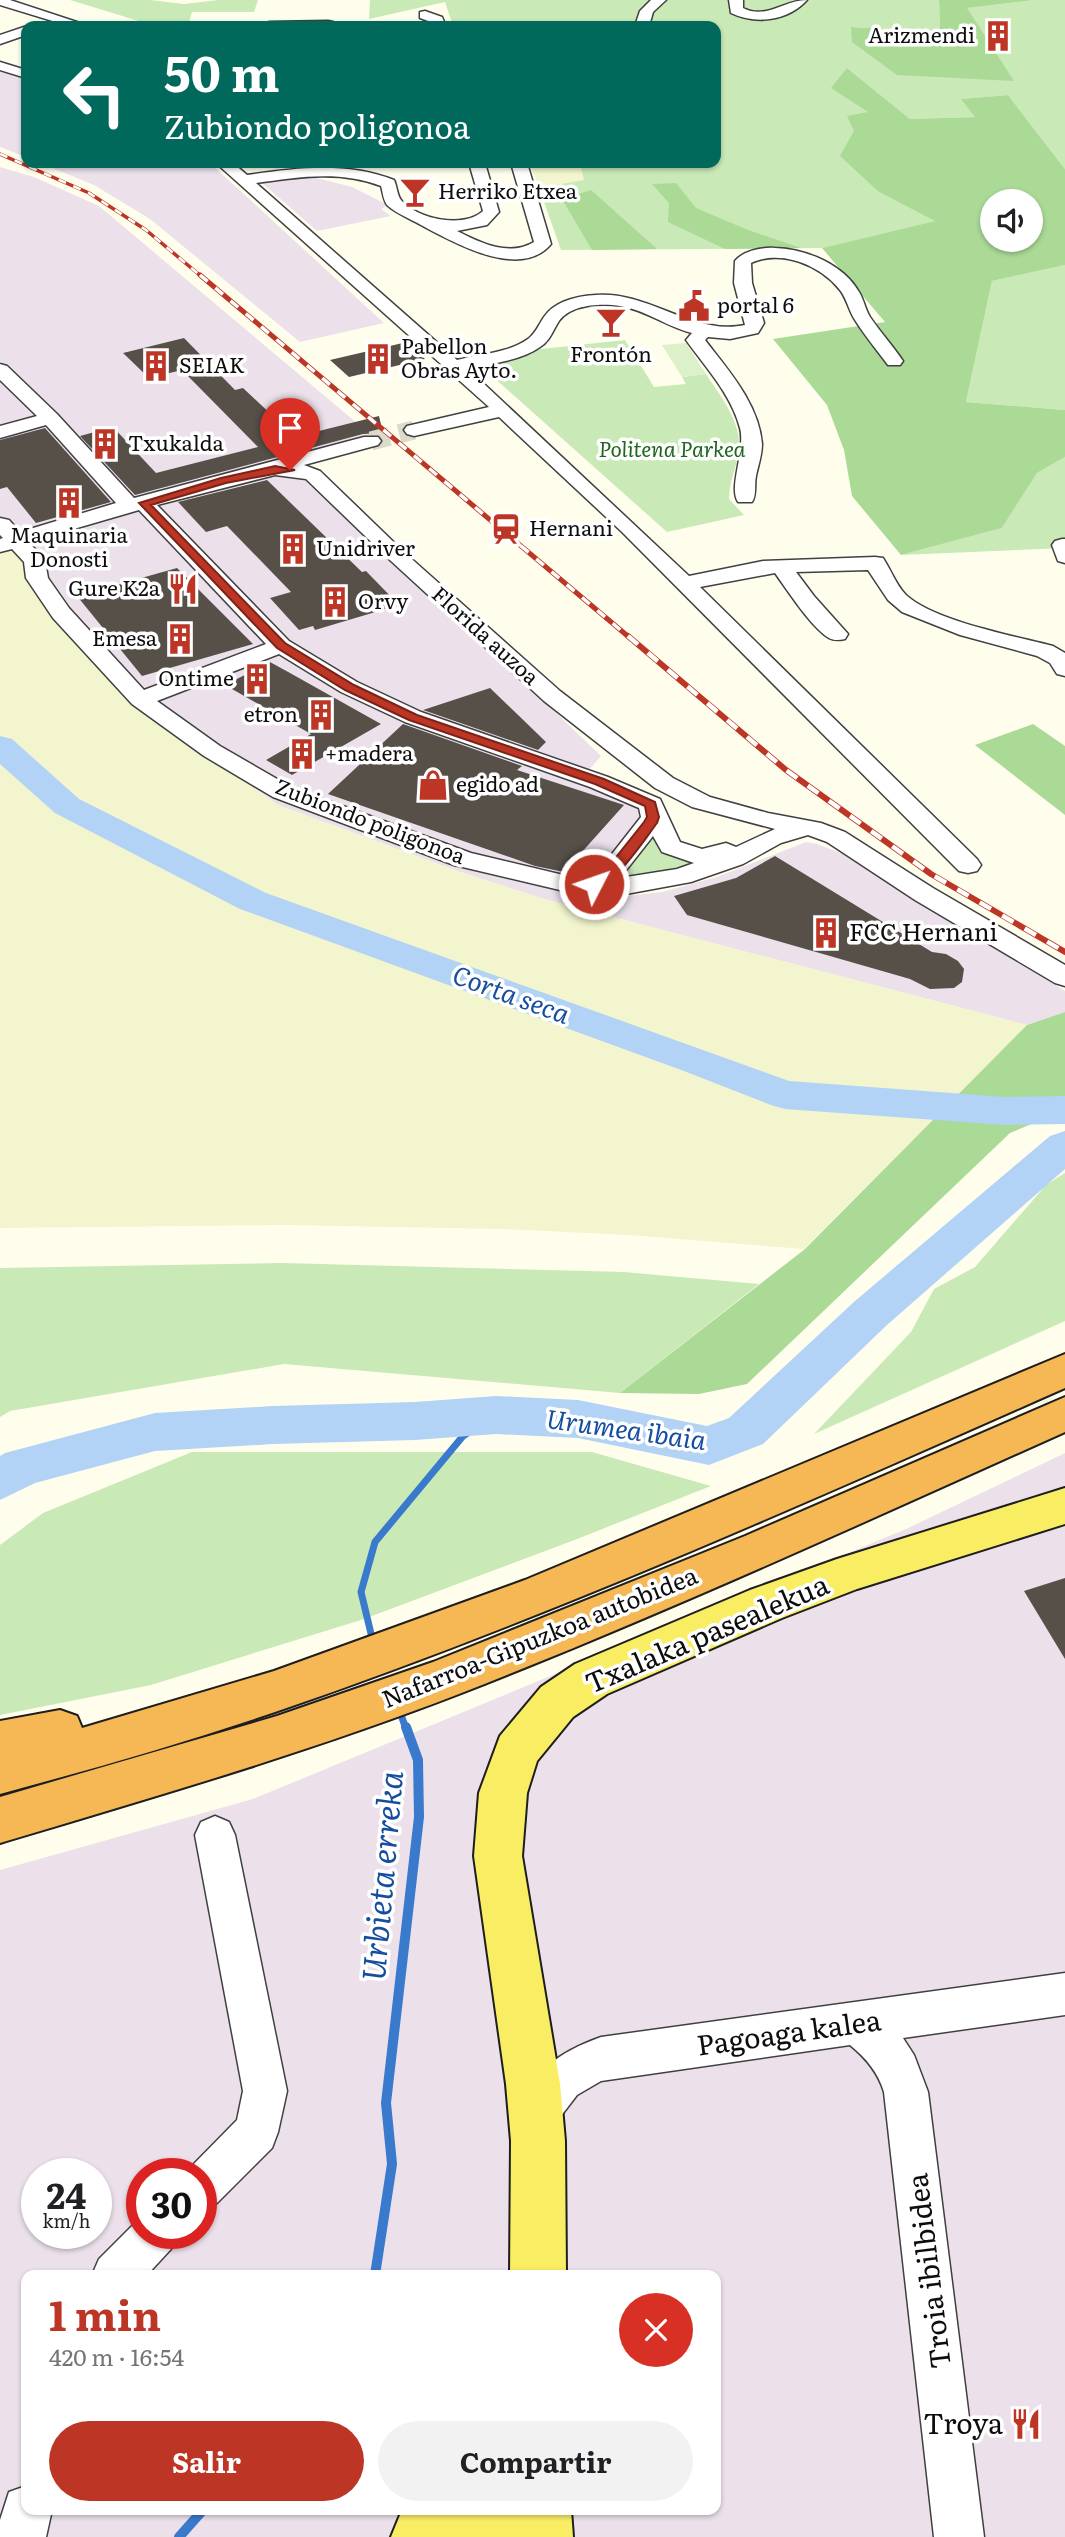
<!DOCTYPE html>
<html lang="es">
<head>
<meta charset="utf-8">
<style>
	body { margin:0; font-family:Literata,serif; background:#f2f2f2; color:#202124; height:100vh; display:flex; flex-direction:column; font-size:26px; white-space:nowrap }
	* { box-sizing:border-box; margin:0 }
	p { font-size:23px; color:#757577 }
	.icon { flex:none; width:38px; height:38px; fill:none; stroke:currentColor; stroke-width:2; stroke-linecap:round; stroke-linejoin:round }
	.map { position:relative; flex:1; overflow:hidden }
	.sheet { position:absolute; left:21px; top:2270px; width:700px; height:245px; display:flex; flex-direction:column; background:#fff; border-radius:14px; box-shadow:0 2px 5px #0004 }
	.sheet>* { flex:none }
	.banner { position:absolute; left:21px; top:21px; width:700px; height:147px; border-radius:14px; box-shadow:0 2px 5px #0004; background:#00695c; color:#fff; overflow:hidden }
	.tools { position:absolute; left:980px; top:189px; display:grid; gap:14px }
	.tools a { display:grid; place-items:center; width:63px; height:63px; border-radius:50%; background:#fff; box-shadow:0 2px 5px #0004; font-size:35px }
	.speed { position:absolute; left:21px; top:2158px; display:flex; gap:14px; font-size:35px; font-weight:700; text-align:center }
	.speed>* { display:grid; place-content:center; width:91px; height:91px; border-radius:50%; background:#fff; box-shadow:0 2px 5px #0004; line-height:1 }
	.speed small { font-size:18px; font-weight:400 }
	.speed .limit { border:10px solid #d22; background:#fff; color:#111 }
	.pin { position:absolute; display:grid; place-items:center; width:60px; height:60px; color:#fff; margin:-72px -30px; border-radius:50% 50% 50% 0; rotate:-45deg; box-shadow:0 0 7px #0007 }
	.pin .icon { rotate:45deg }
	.me { position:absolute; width:77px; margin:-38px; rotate:49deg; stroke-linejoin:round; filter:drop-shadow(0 0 5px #0008) }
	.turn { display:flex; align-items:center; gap:24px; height:147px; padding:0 28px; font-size:32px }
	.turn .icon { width:91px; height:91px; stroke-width:2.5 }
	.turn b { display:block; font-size:49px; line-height:60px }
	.round { display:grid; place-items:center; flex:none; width:74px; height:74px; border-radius:37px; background:#f2f2f2 }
	.summary { display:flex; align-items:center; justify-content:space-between; height:119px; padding:0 28px }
	h1 { font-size:42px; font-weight:700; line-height:52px; color:#bd3625 }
	.button { display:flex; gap:14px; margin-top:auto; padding:14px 28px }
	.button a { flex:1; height:80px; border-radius:42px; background:#bd3625; color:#fff; font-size:28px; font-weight:700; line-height:80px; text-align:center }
	.button a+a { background:#f2f2f2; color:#202124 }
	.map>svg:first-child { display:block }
</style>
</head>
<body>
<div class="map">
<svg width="1065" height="2537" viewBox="0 0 1065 2537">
	<rect width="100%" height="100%" fill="#fffeed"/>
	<g fill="#ece1eb" fill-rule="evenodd">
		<polygon points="0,70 26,78 26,157 0,147"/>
		<polygon points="40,163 210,163 384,323 300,342 150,219 94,185"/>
		<polygon points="0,167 34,177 99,206 376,439 0,539 0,370 7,367 0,361"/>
		<polygon points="305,175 352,187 388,205 381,209 391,216 317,231 262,183"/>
		<polygon points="299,466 601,756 587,772 639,788 643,813 603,868 619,897 662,892 717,877 806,842 817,844 841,853 1065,991 1065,1012 1027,1025 544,899 457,871 278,805 154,719 14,539"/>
		<path d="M1065,1453V2537H0V1870L253,1799L906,1529ZM37,2174H96V2233H37ZM142,2174H201V2233H142ZM26,2275H716V2510H26Z"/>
	</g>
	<g fill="#f2f5cd">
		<polygon points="530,163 580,163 585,180 539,188"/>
		<polygon points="14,539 154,719 278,805 457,871 544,899 1027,1025 804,1249 629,1235 500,1229 289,1225 0,1228 0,550"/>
	</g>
	<g fill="#c9e9b7">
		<polygon points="70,0 150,0 184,4 219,0 258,0 254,12 192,12 188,26 155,26"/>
		<polygon points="370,0 939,0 940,32 852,27 852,42 1013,81 966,8 1034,0 1065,0 1065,169 1008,95 962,99 976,117 910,119 847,68 869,112 855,131 879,192 936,221 822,248 561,250 539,188 584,180 580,163 716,163 716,26 453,26 445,2 369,19"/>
		<polygon points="1065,265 1065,410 966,402 992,281"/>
		<path d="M625,340L654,387L686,384L682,377L706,374C720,396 742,422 739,450C737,467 729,481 729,499L744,515L667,532L482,367L541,349Z"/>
		<polygon points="1065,457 1065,548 901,555 1002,528 1037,473"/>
		<path d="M653,834C668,860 683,860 711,862L632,878L622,873Z"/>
		<polygon points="1065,1173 1065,1321 814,1434 911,1332 934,1289 975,1267 1046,1185"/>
		<polygon points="282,1263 624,1272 759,1284 620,1393 284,1364 10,1411 0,1417 0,1268"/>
		<polygon points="192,1452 592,1452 711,1486 577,1539 361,1620 151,1685 0,1715 0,1545 43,1513"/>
	</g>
	<g fill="#aada96" fill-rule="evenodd">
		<polygon points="939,0 1034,0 967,8 1014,81 897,75 852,42 851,27 940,32"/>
		<path d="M847,68L910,119L975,117L961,99L1008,95L1065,169V265L992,281L966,402L1065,410V457L1037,473L1002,528L901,555L852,496L844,450L827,405L773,339L885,322L822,248L935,221L879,192L840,156L854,131L847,116L868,112L831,88ZM992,201H1031V240H992Z"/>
		<polygon points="676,183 696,208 748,230 801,248 725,249 668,222 669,203 652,184"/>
		<polygon points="591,190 657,249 592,250 562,199"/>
		<polygon points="1033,724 1065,746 1065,815 975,745"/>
		<polygon points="1065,1012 1065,1110 1010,1133 747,1384 699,1394 620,1393 805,1249 1027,1025"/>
	</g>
	<polygon fill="#dcf0c9" points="686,343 706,374 682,377 662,345"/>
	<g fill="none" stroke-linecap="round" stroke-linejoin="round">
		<g stroke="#397acd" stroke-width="7">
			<polyline points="373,1642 361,1592 375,1542 463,1436 496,1415"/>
			<polyline points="399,1709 406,1729"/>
		</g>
		<g stroke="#397acd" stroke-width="10">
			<polyline points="375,2275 392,2164 386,2103 419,1817 418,1760 406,1727"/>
			<polyline points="179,2537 203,2510"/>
		</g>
		<g fill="#b2d2f6" fill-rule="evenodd">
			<polygon points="0,736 12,739 79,799 266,893 789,1081 1005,1097 1065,1096 1065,1124 1005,1125 785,1109 771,1105 684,1071 240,909 55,813 0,764"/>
			<polygon points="1065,1131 1065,1169 887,1325 763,1444 709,1465 578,1438 496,1434 415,1440 273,1444 155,1451 35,1483 0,1500 0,1456 5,1453 155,1413 273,1406 415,1402 496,1396 578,1400 707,1426 729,1418 855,1301 1050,1136"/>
		</g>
	</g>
	<g fill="#565049">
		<polygon points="184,338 235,390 243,388 295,437 379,416 383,433 363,434 135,495 80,436 113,427 156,473 258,447 182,370 149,378 123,353"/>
		<polygon points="407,342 425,359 349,377 330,360"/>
		<polygon points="45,428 111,502 36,523 7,487 0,489 0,440"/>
		<polygon points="267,480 362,572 366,571 399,605 315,630 313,626 299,630 270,598 291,592 227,526 206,532 178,502"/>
		<polygon points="177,568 253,644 142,676 77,596"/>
		<polygon points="270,662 290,673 381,724 292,775 266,760 311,734 225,685"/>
		<polygon points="490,688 546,742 538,750 423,710"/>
		<polygon points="403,724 522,766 517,770 624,805 564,872 535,866 328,794"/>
		<polygon points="775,856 932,952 946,954 958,961 964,969 962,982 954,988 930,989 910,979 687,915 674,896 736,878"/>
		<polygon points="1065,1578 1065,1659 1024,1591"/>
	</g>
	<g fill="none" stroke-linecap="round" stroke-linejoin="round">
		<polyline stroke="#dbdacb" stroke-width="19" stroke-dasharray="19 10" stroke-linecap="butt" points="371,441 414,430"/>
		<defs>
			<g id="minor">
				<polygon points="0,0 10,0 89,26 69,26 0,5"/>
				<polygon points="651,0 666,0 653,12 649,26 635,26 640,11"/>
				<path d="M729,0H743V8C766,20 784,0 807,0C788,21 756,25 731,13Z"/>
				<polygon points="425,11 442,17 446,26 432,26 431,22 420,18 420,12"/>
				<polygon points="328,21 333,22 334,26 262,26 269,22"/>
				<polygon points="27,26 26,35 0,44 0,35"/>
				<polygon points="0,62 26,70 26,78 0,70"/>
				<path d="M216,163H233L247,175C297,168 345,161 394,180C397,186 397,195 401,200C417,219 463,229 483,211L469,163H485L499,212L487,225L457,231C481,243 509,257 534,242L511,163H527L551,244C520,281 453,242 421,225C411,219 397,214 388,206C383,201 383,192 381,186C340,170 298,177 256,183L457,360C480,354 509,353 528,339C536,333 539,324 544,317C555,301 577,296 596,295C650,291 692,336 745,325L734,283L735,261C743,251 761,247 775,248C806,249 843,264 859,292C864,300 865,309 870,317C880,332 893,346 903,361L900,365H888C877,350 865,336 855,320C849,311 847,299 840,290C820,265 781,249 751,263L752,283L764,323L758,333L730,339L708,337L705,340C728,370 759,404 762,444C762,455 758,466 756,476C754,485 757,495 752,502H738C728,487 746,451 740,428C731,394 706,368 686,340L692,333C667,327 646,310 620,306C602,303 571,304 559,321C553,330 550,341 540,347C520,361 490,364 467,368L689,576L763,561L875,557L883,558C891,570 896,585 906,595C934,621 1015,636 1053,646L1065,653V676L1057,674L1050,663L1037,656L960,635L902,612L888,600L868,570L796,572L814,596L848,634L845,639C840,640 834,641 829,638C811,627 788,591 775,573L700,587L977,859L981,865L977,871L968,873L959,871L622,532L499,417L414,436L407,434L404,430L407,426L489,407Z"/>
				<path d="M0,364L7,366L57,414L134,498L364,437H378L381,441L378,445L304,465L320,471L405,553L560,691L673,778L710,797L768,813L821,823L845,832L933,888L1065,965V986L1055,983L915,900L827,842L808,835L781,843L743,864L691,882L626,894L581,895L454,865L273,797L204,756L132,704L53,618L26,578L24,562L12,549L0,552V539L3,538L0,535V518L9,520L20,532L116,503L46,425L0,438V426L37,416L0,380ZM275,475L306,479L391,561L544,701L655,788L692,807L775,829L736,847L726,843L702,849L680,842L660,799L608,777L421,712L357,682L289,641L157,505ZM139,510L266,644L144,690L69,608L48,578L45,561L29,542ZM279,654L341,692L405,722L590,787L639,808L641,817L601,868L594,874L580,879L471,853L291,787L220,746L157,701ZM653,836L662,852L694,863L677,869L620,878Z"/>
				<polygon points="1062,539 1065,539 1065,563 1058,561 1052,545 1055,541"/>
				<polygon points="215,1816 229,1822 235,1835 287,2091 278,2132 272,2148 217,2203 201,2209 201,2174 184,2174 237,2120 243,2091 195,1835 201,1822"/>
				<path d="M1065,1973V2015L903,2038L914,2055L928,2092L984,2537H934L884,2092C878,2072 866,2058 850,2045L601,2081L577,2095L551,2129L536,2136L521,2129L514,2114C531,2072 559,2052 601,2037Z"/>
				<polygon points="142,2216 142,2233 178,2233 171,2249 147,2275 92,2275 99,2259"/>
				<polygon points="26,2486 26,2510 52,2510 46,2537 0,2537 0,2520 9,2492"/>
			</g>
			<g id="major">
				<polygon points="1065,1488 1065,1524 857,1589 782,1618 607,1694 573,1717 537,1761 527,1793 522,1856 560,2084 565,2141 566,2275 510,2275 511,2141 506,2084 474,1856 479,1793 500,1736 541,1687 575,1664 750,1590 837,1559"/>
				<polygon points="414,2510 571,2510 573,2537 391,2537 400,2515"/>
			</g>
			<g id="highway">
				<path d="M1065,1354V1388C805,1503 544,1620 275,1712C184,1743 92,1769 0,1794V1721L60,1710L77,1716L82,1728L274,1671L525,1580Z"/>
				<path d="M1065,1397V1432C864,1522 664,1614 459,1694C309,1752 154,1797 0,1843V1797L277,1716L433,1662L745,1536Z"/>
			</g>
		</defs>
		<use href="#minor" stroke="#404040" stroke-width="3"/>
		<use href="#major" stroke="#1e1e1e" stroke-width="4"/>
		<use href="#highway" stroke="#1e1e1e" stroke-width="4"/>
		<use href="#minor" fill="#fff" fill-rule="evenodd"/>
		<use href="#major" fill="#f9ed63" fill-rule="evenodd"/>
		<use href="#highway" fill="#f5b855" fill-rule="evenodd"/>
		<defs>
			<polyline id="rail-far2" points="0,154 89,193 146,230 202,277"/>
			<polyline id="rail-far1" points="200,275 630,638"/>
			<polyline id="rail" points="628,636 786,770 931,874 1065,952"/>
		</defs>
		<use href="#rail-far2" stroke="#bd3625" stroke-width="3.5"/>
		<use href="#rail-far1" stroke="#bd3625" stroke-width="5"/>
		<use href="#rail" stroke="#bd3625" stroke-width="6"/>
		<use href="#rail-far2" stroke="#fff" stroke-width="2.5" stroke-dasharray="8" stroke-linecap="butt"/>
		<use href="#rail-far1" stroke="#fff" stroke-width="3.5" stroke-dasharray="10" stroke-linecap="butt"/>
		<use href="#rail" stroke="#fff" stroke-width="4.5" stroke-dasharray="13" stroke-linecap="butt"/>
	</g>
	<path fill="#bd3625" stroke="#7b2318" stroke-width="2" d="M275,466L295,470L226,483L151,505L285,643L354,685L417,715L604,779L655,802L659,817L657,823C644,840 612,891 589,887L587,884L605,871L644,822L647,817L645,806L595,784L409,720L345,690L277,648L139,503L221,478Z"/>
	<defs>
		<symbol id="building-bare" viewBox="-9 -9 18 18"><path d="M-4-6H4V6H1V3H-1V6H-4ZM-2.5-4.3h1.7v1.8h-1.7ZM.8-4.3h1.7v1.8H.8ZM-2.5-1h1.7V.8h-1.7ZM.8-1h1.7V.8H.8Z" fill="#bd3625" stroke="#fff" stroke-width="2.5" paint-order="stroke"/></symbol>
		<symbol id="bar-bare" viewBox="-9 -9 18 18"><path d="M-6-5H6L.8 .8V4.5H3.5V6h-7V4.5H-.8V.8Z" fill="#bd3625" stroke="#fff" stroke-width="2.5" paint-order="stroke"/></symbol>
		<symbol id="civic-bare" viewBox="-9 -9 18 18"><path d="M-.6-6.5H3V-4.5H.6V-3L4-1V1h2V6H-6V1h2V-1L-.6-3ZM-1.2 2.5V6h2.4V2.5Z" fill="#bd3625" stroke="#fff" stroke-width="2.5" paint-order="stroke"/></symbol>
		<symbol id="station-bare" viewBox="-9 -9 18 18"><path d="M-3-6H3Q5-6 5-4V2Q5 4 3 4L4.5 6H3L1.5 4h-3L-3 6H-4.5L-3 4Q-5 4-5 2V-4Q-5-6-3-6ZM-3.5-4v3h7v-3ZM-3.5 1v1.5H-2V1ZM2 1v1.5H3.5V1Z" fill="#bd3625" stroke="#fff" stroke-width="2.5" paint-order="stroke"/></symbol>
		<symbol id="restaurant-bare" viewBox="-9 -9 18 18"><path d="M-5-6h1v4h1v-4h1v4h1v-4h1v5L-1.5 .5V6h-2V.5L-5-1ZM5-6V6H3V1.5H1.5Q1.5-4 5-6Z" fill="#bd3625" stroke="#fff" stroke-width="2.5" paint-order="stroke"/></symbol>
		<symbol id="shop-bare" viewBox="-9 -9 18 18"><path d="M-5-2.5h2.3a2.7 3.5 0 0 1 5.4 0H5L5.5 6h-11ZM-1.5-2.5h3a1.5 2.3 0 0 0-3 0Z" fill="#bd3625" stroke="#fff" stroke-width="2.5" paint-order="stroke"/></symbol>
	</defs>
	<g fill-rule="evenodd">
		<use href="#building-bare" x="976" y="14" width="44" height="44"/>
		<use href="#bar-bare" x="393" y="170" width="44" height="44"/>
		<use href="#civic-bare" x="672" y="284" width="44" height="44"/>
		<use href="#bar-bare" x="589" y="300" width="44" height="44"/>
		<use href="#building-bare" x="356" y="337" width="44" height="44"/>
		<use href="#building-bare" x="134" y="344" width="44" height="44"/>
		<use href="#building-bare" x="83" y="422" width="44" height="44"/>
		<use href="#building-bare" x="47" y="481" width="44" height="44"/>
		<use href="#station-bare" x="484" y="507" width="44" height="44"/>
		<use href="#building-bare" x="271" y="527" width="44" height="44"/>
		<use href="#restaurant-bare" x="161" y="567" width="44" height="44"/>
		<use href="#building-bare" x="313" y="580" width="44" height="44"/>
		<use href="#building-bare" x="158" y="617" width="44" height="44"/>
		<use href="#building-bare" x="235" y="657" width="44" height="44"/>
		<use href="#building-bare" x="299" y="693" width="44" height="44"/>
		<use href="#building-bare" x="280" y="732" width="44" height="44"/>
		<use href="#shop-bare" x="411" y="763" width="44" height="44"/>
		<use href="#building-bare" x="804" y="911" width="44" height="44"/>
		<use href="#restaurant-bare" x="1004" y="2402" width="44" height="44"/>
	</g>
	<g text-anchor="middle" stroke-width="7" stroke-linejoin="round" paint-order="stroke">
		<g font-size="21" fill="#0d0d0d" stroke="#fff" text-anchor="start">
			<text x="975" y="43" text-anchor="end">Arizmendi</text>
			<text x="438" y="199">Herriko Etxea</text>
			<text x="717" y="313">portal 6</text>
			<text x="401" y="354">Pabellon<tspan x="401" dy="24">Obras Ayto.</tspan></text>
			<text x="611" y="362" text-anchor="middle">Frontón</text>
			<text x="179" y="373">SEIAK</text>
			<text x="128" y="451">Txukalda</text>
			<text x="529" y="536">Hernani</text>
			<text x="69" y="543" text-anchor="middle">Maquinaria<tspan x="69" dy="24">Donosti</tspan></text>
			<text x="316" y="556">Unidriver</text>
			<text x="160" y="596" text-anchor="end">Gure K2a</text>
			<text x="358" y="609">Orvy</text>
			<text x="157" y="646" text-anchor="end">Emesa</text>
			<text x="234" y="686" text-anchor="end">Ontime</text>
			<text x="298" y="722" text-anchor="end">etron</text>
			<text x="325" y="761">+madera</text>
			<text x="456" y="792">egido ad</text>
		</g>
		<g font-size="21" font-style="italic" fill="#20651d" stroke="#fff">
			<text x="672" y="457">Politena Parkea</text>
		</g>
		<g font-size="21" fill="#0d0d0d" stroke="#fff">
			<text transform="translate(485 636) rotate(42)" y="7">Florida auzoa</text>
			<text transform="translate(370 822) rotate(21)" y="7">Zubiondo poligonoa</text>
		</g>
		<g font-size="24" fill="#0d0d0d" stroke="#fff" text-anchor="start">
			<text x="849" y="941">FCC Hernani</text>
		</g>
		<g font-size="24" fill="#0d0d0d" stroke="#fff">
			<text transform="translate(540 1638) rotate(-22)" y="8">Nafarroa-Gipuzkoa autobidea</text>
		</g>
		<g font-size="26" font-style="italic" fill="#164d9f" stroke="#fff">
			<text transform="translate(511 995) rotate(20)" y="9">Corta seca</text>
			<text transform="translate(626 1430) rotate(8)" y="9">Urumea ibaia</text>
		</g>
		<g font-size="28" fill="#0d0d0d" stroke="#fff">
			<text transform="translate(707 1634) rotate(-23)" y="10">Txalaka pasealekua</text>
			<text transform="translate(789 2033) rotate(-8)" y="10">Pagoaga kalea</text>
			<text transform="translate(929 2271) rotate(-97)" y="10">Troia ibilbidea</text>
		</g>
		<g font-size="28" fill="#0d0d0d" stroke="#fff" text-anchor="end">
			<text x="1003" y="2434">Troya</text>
		</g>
		<g font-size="32" font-style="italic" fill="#164d9f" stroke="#fff">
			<text transform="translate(383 1876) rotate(-85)" y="11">Urbieta erreka</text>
		</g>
	</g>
</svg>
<div class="tools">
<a><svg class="icon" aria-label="sound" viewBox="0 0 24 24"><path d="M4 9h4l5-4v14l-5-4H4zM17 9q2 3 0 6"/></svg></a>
</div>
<div class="speed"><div>24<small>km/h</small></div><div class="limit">30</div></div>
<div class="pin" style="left:290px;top:470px;background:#d93025"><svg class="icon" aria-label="arrive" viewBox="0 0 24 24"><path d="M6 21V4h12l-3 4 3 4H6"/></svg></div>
<svg class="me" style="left:594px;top:884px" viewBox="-20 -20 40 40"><circle r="17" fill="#bd3625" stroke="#fff" stroke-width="3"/><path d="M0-11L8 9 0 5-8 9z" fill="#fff"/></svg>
<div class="banner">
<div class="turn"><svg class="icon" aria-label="left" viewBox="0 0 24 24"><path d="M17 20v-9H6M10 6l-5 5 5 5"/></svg><div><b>50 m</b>Zubiondo poligonoa</div></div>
</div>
<section class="sheet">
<div class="summary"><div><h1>1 min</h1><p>420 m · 16:54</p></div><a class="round" style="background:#d93025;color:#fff"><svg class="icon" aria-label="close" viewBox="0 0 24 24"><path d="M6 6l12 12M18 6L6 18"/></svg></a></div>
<div class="button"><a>Salir</a><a>Compartir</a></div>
</section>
</div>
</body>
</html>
